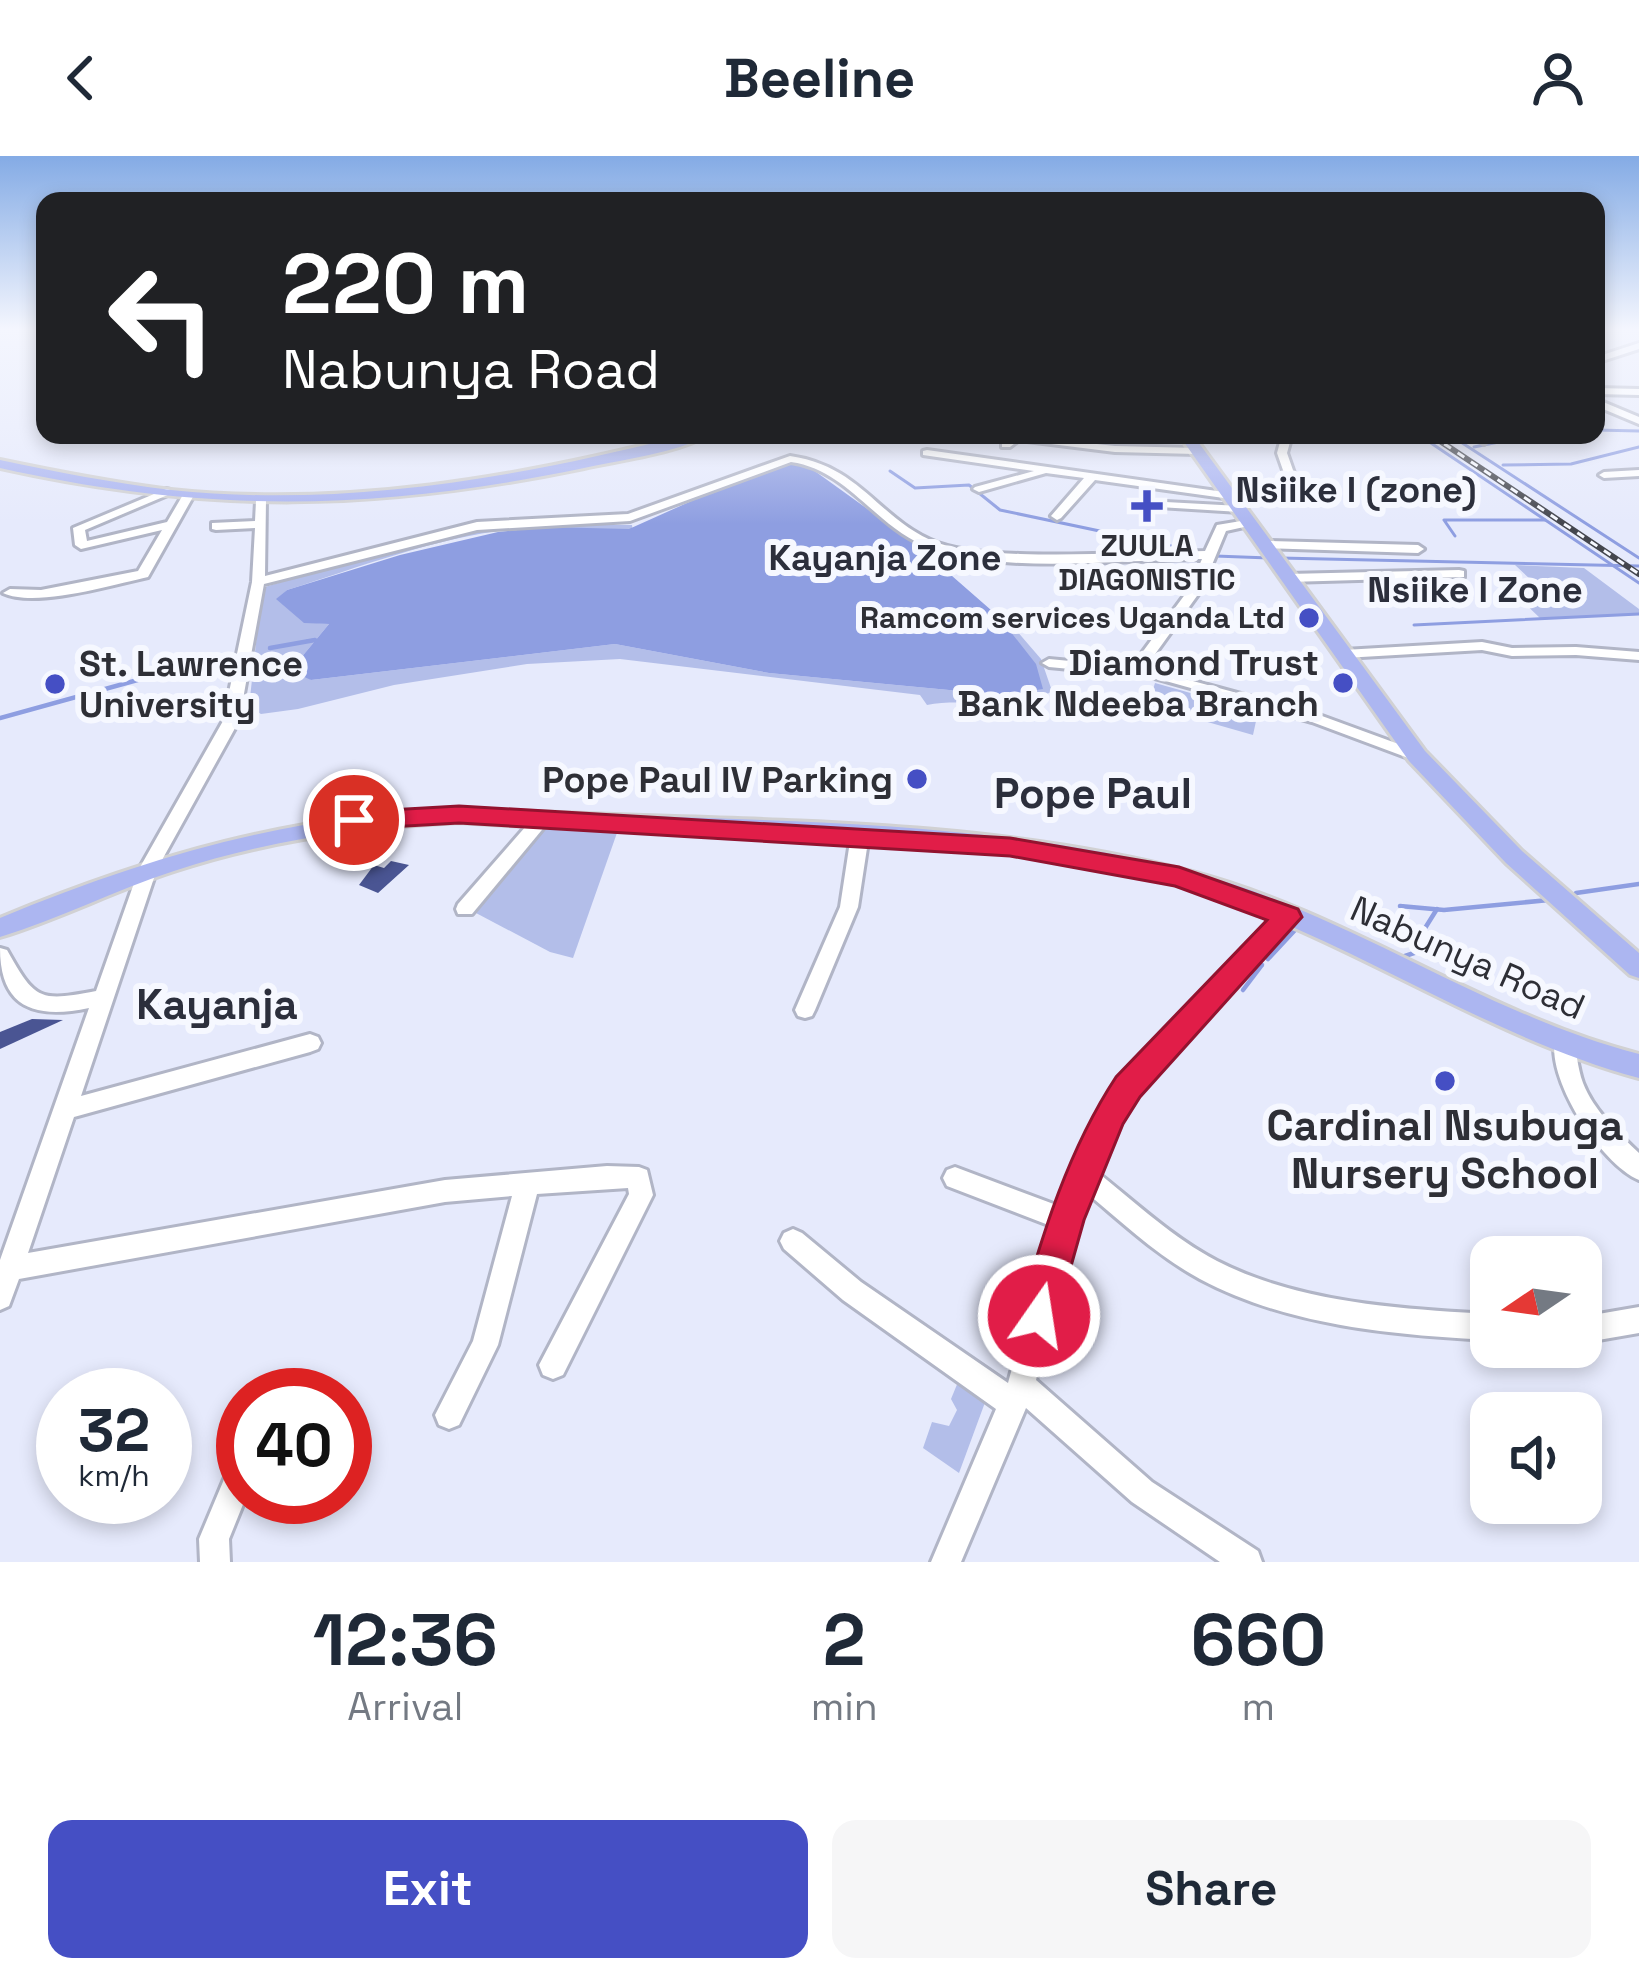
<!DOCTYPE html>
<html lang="en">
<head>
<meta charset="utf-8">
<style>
	body { margin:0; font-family:"Space Grotesk",sans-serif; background:#f6f6f7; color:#1f2937; height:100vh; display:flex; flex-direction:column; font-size:45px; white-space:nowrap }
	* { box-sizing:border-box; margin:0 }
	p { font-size:39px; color:#747a83 }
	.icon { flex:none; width:66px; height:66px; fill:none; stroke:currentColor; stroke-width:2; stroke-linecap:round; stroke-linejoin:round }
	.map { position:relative; height:1406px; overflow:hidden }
	.side { display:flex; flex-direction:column; background:#fff; flex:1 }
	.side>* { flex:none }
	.guide { position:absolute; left:36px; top:36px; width:1569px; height:252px; border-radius:24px; box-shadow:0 6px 18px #0003; background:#202124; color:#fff; overflow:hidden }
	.needle { width:78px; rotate:257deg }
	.fabs { position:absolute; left:1470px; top:1080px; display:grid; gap:24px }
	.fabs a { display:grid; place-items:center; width:132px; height:132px; border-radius:24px; background:#fff; box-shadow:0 6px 18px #0003; font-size:60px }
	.speed { position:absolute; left:36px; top:1212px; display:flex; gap:24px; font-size:60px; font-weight:700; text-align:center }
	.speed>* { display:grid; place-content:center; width:156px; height:156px; border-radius:50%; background:#fff; box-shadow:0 6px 18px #0003; line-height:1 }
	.speed small { font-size:30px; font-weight:400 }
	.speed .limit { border:18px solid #d22; background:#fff; color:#111 }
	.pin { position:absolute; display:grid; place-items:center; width:102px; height:102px; color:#fff; margin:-51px; border:6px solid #fff; border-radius:50%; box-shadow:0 3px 12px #0007 }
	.me { position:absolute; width:132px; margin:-66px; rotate:13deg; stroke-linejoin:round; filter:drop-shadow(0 0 9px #0008) }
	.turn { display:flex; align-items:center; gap:42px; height:252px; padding:0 48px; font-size:54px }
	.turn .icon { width:156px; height:156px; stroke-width:2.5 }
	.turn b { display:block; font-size:84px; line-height:102px }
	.eta { display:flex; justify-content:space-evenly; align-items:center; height:204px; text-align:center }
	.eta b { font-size:72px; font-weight:700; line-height:84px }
	.cta { display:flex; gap:24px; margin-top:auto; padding:24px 48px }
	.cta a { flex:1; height:138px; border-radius:24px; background:#454fc4; color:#fff; font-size:48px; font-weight:700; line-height:138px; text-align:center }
	.cta a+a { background:#f6f6f7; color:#1f2937 }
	header { display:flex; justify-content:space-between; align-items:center; height:156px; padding:0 48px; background:#fff; font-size:54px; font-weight:700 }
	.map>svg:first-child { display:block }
</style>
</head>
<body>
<header><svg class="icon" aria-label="back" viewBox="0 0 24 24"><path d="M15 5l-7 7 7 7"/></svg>Beeline<svg class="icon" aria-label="person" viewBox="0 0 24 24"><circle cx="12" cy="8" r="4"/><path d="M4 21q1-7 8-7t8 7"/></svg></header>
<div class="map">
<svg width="1639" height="1406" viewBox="0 0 1639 1406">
	<rect width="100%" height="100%" fill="#e6eafc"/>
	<g fill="#b3bee9">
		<path d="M526,368L632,369L633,377C602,385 558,369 522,372C443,379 363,410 287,434L277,443L304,466L329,468L295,509L311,524L615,488L769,517L1002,539L996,458L1003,459L1041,503L1052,535C1019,557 965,541 927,549L920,539L620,503L527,508L394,529L298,553L261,558L249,551L262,432L352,404L496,369Z"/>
		<polygon points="1515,409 1584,412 1639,453 1639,458 1541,463 1517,440 1546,438"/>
		<polygon points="1155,527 1258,556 1253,579 1148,549"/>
		<polygon points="544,671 618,674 573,802 550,796 476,757"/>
		<polygon points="958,1226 987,1241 959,1317 923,1292 932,1266 949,1270 957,1254 951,1243"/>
	</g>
	<polygon fill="#8e9ee1" points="776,307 805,308 912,385 999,461 1036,508 1043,533 1002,539 769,517 615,488 311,524 300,519 295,509 329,468 304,467 276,443 287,434 400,399 498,376 545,371 629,373"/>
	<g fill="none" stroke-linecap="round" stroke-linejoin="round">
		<g stroke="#8e9ee1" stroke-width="3">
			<polyline points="1596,274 1639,275"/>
			<polyline points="1419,279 1639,427"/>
			<polyline points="1450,279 1639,402"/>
			<polyline points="1474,291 1533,279"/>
			<polyline points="1503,309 1571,308 1639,291"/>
			<polyline points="890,315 915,332 969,329 1000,354 1204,397"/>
			<polyline points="1455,380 1444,364 1545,364"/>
			<polyline points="1215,400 1269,402"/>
			<polyline points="1280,402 1639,410"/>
			<polyline points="1414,469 1639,458"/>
			<polyline points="307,485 315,484"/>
		</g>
		<g stroke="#8e9ee1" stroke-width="4.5">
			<polyline points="270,492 315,484"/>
			<polyline points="0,562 199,507"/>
			<polyline points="1576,737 1639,728"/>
			<polyline points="1400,750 1444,754 1549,744"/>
			<polyline points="1405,800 1423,794 1422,777 1437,753"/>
			<polyline points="1268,803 1296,773"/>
			<polyline points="1243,834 1262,809"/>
		</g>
	</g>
	<g fill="#4a5593">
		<polygon points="391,705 409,709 378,737 359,729 374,709 384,712"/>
		<polygon points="32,863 63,864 0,893 0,876"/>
	</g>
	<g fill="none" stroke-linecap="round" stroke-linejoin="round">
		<defs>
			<g id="minor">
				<polygon points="1639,187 1639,193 1596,207 1596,201"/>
				<polygon points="1596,232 1639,233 1639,239 1596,238"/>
				<polygon points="1596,243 1639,261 1639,268 1596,250"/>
				<polygon points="1013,279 1115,290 1197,292 1202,295 1197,298 1115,296 1019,284 1010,291 1002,291 1002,287"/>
				<polygon points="1282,279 1292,279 1287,297 1294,317 1289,320 1284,317 1277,297"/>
				<polygon points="1482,279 1492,279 1484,288 1479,285"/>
				<polygon points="927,294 1231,337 1237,340 1231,343 1095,324 1061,362 1057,364 1051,360 1084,322 1046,317 979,336 973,333 975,331 1034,315 923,299 923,295"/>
				<path d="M790,300C862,310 879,365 938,387C964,396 993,397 1020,398C1082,400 1143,396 1205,395L1217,369L1253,363V369L1226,375L1202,433L1145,512L1322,560L1423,597L1425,600L1417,605L1411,603L1312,566L1130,515L1123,518L1049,511L1042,507L1049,503L1123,510L1130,513L1189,433L1202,403C1124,403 993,420 923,389C874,368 847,314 791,306L630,365L477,374L264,428L239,565L157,713L81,940L310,878L318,881L321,887L318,893L310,896L74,961L28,1097L445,1024L607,1010L639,1011L647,1014L653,1039L563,1219L553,1223L543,1219L539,1209L629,1038L628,1032L537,1038L498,1189L459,1269L449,1273L439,1269L435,1259L473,1185L512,1040L445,1046L19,1123L9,1150L0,1154V1104L89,852C36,863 0,853 0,792L7,794C35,844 39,846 96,835L139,713L223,565L252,426L255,372L216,374L212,373V367L255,365L256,345L266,343L265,420L477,366L628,358Z"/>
				<polygon points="1639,314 1639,320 1604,322 1599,319 1604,316"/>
				<path d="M166,333L170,334V338L85,374L87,385L167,366L184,337H192L194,339L148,421C112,429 35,452 3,437L10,433L41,434L138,415L162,374L81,393L75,389L73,372Z"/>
				<polygon points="1147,345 1240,350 1246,353 1240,356 1143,350 1141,348"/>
				<polygon points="1266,385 1418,389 1424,393 1418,397 1262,392 1262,386"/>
				<polygon points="1459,414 1464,415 1464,421 1288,426 1282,422 1288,418"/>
				<polygon points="1482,486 1512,492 1576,491 1639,496 1639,504 1576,499 1512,500 1482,494 1344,502 1337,498 1344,494"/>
				<polygon points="540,659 549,665 546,669 472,758 458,758 456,753 458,748 534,661"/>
				<polygon points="860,673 869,679 858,751 815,854 812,860 805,862 798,860 795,854 840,751 851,679"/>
				<path d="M1288,754L1295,756L1298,761L1295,766L1136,938L1118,966L1097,1016C1136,1047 1173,1082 1217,1105C1299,1147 1401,1153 1491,1158V1184C1393,1179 1288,1170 1200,1123C1159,1101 1124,1068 1088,1038L1077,1064L1036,1224L1152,1326L1258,1395L1262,1406H1220L1132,1346L1026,1252L961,1406H931L996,1253L843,1144L784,1093L780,1085L784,1077L793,1073L802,1077L861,1126L1008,1227L1051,1070L947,1030L943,1022L947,1014L955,1011L1059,1050L1101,954L1120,924L1281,756Z"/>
				<path d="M1564,876L1572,879C1577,894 1577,911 1583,927C1594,955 1618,977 1639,997V1024C1601,1008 1543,920 1556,879Z"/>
				<polygon points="1639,1151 1639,1177 1581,1187 1581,1161"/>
				<polygon points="243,1297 243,1341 246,1341 229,1383 230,1406 200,1406 199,1383 233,1302"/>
			</g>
			<g id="major">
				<path d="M685,279H708C677,297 620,304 584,312C377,355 206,358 0,312V304C57,316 113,327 171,334C343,352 518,322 685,279Z"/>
				<polygon points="1179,279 1193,279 1425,595 1522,695 1639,797 1639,822 1630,819 1506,707 1409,605"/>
				<path d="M459,652C703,668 954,654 1192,716C1349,757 1483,858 1639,898V922C1483,880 1348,781 1194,734C962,664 699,683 459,666C362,671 267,684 174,715C115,734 59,763 0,781V762C152,699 294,659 459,652Z"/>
			</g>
		</defs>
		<use href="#minor" stroke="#b1b5c6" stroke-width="6"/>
		<use href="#major" stroke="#d1d1d3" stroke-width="6"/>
		<use href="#minor" fill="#fff" fill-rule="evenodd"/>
		<use href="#major" fill="#acb6f1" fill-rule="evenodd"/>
		<defs>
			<polyline id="rail" points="1431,279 1639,418"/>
		</defs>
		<use href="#rail" stroke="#44464e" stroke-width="6"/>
		<use href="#rail" stroke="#f6f8ff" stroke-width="3" stroke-dasharray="8" stroke-linecap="butt"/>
	</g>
	<linearGradient id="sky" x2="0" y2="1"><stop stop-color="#84abe5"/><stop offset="0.47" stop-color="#f4f6fe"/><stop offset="1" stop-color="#f4f6fe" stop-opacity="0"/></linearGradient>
	<rect width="1639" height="368" fill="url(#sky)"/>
	<path fill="#e11d48" stroke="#92132f" stroke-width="3" d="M459,650L1010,682L1179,711L1298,753L1302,761L1140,941L1123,968L1084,1064L1053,1174L1039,1180L1025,1174L1019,1160C1043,1077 1068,994 1116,921L1267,764L1175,730L1010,700L459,667L354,673L341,664L354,656Z"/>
	<g fill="#454fc4" stroke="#f6f8ff" stroke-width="4.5">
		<path d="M1141 332h12v12h12v12h-12v12h-12v-12h-12v-12h12z"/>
		<circle cx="1309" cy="462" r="12"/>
		<circle cx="1343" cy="527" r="12"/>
		<circle cx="55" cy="528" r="12"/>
		<circle cx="917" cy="623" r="12"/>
		<circle cx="1445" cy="925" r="12"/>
	</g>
	<g text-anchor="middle" stroke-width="12" stroke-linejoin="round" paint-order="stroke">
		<g font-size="30" font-weight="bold" fill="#2e2f36" stroke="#f6f8ff">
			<text x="1147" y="400">ZUULA<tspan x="1147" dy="34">DIAGONISTIC</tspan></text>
			<text x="1285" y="472" text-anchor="end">Ramcom services Uganda Ltd</text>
		</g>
		<g font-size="36" font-weight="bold" fill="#2c2f3c" stroke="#f6f8ff">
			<text x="1356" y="346">Nsiike I (zone)</text>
			<text x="885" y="414">Kayanja Zone</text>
			<text x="1475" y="446">Nsiike I Zone</text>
		</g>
		<g font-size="36" font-weight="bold" fill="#2e2f36" stroke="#f6f8ff" text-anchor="end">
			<text x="1319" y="519">Diamond Trust<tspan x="1319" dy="41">Bank Ndeeba Branch</tspan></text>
			<text x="79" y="520" text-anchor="start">St. Lawrence<tspan x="79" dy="41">University</tspan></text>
			<text x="893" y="636">Pope Paul IV Parking</text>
		</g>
		<g font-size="36" fill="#2e2f36" stroke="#f6f8ff">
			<text transform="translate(1468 801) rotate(24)" y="13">Nabunya Road</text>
		</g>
		<g font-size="42" font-weight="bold" fill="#2c2f3c" stroke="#f6f8ff">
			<text x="1093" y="652">Pope Paul</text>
			<text x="217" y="863">Kayanja</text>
		</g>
		<g font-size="42" font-weight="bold" fill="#2e2f36" stroke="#f6f8ff">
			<text x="1445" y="984">Cardinal Nsubuga<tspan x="1445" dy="48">Nursery School</tspan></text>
		</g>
	</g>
</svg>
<div class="fabs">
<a><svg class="needle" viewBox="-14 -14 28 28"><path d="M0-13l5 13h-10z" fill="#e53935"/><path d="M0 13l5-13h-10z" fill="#747a83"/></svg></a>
<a><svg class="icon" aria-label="sound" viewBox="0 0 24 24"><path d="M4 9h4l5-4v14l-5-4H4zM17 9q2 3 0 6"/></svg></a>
</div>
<div class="speed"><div>32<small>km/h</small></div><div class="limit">40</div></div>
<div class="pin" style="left:354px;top:664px;background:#d93025"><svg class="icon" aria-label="arrive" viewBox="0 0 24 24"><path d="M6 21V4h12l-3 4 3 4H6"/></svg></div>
<svg class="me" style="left:1039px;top:1160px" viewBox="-20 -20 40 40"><circle r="17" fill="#e11d48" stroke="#fff" stroke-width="3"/><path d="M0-11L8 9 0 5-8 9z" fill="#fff"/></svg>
<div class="guide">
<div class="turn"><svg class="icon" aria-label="left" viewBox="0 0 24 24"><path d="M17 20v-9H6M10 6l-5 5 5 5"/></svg><div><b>220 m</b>Nabunya Road</div></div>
</div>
</div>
<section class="side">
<div class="eta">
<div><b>12:36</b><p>Arrival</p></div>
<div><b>2</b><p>min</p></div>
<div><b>660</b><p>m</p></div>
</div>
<div class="cta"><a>Exit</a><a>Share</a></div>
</section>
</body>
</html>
